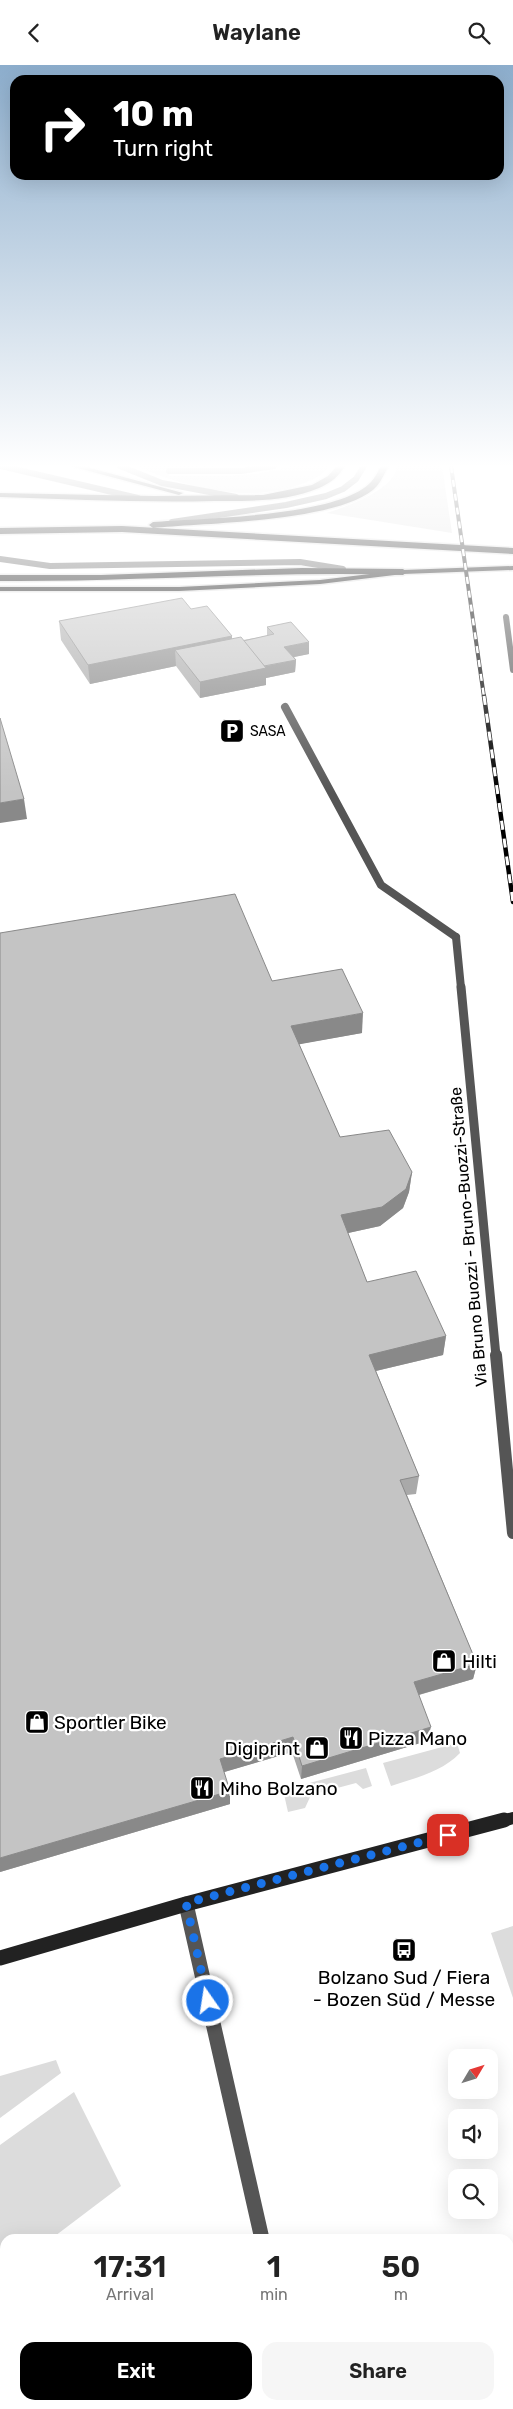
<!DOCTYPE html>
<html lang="en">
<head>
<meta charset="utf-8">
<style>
	body { margin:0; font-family:Rubik,sans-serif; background:#f6f6f6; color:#222; height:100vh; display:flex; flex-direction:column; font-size:19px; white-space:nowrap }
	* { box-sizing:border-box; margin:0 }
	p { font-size:16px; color:#767676 }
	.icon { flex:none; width:28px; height:28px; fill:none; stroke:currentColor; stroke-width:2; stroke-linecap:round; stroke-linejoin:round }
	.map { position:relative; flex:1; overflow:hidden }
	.drawer { position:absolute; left:0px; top:2169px; width:514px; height:176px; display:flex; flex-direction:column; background:#fff; border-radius:15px 15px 0 0; box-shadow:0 5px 20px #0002 }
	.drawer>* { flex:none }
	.guide { position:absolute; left:10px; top:10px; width:494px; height:105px; border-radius:15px; box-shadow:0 5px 20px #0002; background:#000; color:#fff; overflow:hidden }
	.needle { width:32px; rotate:52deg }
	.fabs { position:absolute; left:448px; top:1984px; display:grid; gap:10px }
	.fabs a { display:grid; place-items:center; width:50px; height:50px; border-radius:10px; background:#fff; box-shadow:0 5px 20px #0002; font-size:25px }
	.pin { position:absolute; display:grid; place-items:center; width:42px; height:42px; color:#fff; margin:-21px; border-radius:10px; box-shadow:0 2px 8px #0006 }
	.me { position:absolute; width:55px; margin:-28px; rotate:347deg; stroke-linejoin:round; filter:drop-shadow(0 0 4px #0008) }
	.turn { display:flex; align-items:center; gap:18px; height:105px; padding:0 20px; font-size:22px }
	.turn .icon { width:65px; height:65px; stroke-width:2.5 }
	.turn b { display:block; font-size:35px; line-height:42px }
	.eta { display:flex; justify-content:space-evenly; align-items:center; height:85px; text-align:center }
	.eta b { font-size:30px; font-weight:600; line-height:35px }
	.action { display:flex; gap:10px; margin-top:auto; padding:10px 20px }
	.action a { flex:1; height:58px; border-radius:15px; background:#000; color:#fff; font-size:20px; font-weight:600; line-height:58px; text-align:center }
	.action a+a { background:#f6f6f6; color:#222 }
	header { display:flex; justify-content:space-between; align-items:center; height:65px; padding:0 20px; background:#fff; font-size:22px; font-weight:600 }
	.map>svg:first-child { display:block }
</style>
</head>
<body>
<header><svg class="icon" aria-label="back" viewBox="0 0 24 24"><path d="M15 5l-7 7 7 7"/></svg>Waylane<svg class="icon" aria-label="search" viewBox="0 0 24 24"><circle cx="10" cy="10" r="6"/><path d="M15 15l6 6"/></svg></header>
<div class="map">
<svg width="513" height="2344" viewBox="0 0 513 2344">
	<rect width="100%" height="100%" fill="#fff"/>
	<g fill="#dcdcdc">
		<path d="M135,401H250L169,402V411H229L256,409L293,401H329C323,410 314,414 304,418C249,440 187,422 135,401Z"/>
		<path d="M397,401H442L452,468L327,448C347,441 395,425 397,401Z"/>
		<path d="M457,1678L460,1688C442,1707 415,1713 391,1721L383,1698Z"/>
		<polygon points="366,1703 372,1721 363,1724 356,1718 311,1730 305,1743 288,1747 283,1725"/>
		<polygon points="513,1861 513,1933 491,1868"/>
		<polygon points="56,1995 61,2008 0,2053 0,2011"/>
		<polygon points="74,2027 121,2121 51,2174 5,2174 5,2208 0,2212 0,2080"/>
	</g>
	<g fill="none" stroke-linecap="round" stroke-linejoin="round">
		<defs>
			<polygon id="primary" points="513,501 513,505 403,509 320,519 179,526 0,526 0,522 179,522 320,515 403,505"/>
			<g id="highway">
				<polygon points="70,401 83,401 183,428 179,430"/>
				<path d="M337,401H345C339,411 331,418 319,423C286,437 249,436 214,436C143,438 71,434 0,432V428L154,431L263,430L312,420L328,411Z"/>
				<path d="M381,401H389C385,407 382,415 377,421C345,457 202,458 153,463L149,460L153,457C201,453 339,452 371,417C375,413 378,406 381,401Z"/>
				<polygon points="122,461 513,483 513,489 122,467 0,469 0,463"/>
				<path d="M302,503L403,504L407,507L403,510C269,506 134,517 0,516V510H101Z"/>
			</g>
		</defs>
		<use href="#primary" stroke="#dbdbdb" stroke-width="3"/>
		<use href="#highway" stroke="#dbdbdb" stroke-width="3"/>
		<g stroke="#555" stroke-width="6">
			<polyline points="1,401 138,433"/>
			<polyline points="120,401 162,418 236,432"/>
			<polyline points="169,406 241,406 274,401"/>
			<polyline points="172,457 286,440 326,431 343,424 356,414 364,401"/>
			<polyline points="0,494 50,501 300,497 343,504"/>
		</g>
		<polyline stroke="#555" stroke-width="8" points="285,642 381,820 456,872"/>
		<polyline stroke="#555" stroke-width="6" points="506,552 513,605"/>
		<polyline stroke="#555" stroke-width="8" points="456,872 461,923"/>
		<polyline stroke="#555" stroke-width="9" points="461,922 496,1291"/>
		<polyline stroke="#555" stroke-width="12" points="496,1290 513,1468"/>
		<g stroke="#555" stroke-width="15">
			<polyline points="186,1839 262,2174"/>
			<polyline points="300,2340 301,2344"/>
		</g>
		<polyline stroke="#222" stroke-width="12" points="499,1757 513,1753"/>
		<polyline stroke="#222" stroke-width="15" points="0,1893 186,1839 504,1755"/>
		<use href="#primary" fill="#000" fill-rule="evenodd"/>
		<use href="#highway" fill="#000" fill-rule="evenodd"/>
		<defs>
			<polyline id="rail-far1" points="451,401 484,632"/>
			<polyline id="rail" points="484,631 513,837"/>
		</defs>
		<use href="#rail-far1" stroke="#000" stroke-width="4"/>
		<use href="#rail" stroke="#000" stroke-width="4.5"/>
		<use href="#rail-far1" stroke="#fff" stroke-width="2.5" stroke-dasharray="7" stroke-linecap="butt"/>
		<use href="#rail" stroke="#fff" stroke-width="3" stroke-dasharray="9" stroke-linecap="butt"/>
	</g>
	<g fill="#a9a9a9">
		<polygon points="191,544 232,571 232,574 243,575 267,571 267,562 309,589 294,592 296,595 295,607 266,613 266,620 200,633 176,601 90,619 61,575 59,556"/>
		<polygon points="272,916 362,968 299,979 340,1072 412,1107 409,1127 403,1143 380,1161 348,1168 367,1217 446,1271 443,1290 376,1306 419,1411 416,1429 407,1430 477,1599 473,1614 419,1630 427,1676 301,1714 292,1687 224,1707 230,1739 0,1807"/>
	</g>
	<g fill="#898989">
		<polygon points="232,571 232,590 175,585 176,601 90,619 88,600"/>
		<polygon points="309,577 309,589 284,594 284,582"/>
		<polygon points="296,595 295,607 266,613 266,620 200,633 200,617 262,602"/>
		<polygon points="24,734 27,754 0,758 0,738"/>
		<polygon points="363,948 362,968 290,981 291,961"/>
		<polygon points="412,1107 409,1127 403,1143 380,1161 339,1170 341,1150"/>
		<polygon points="446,1271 443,1290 367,1308 369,1290"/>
		<polygon points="477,1599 473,1614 411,1632 414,1617"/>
		<polygon points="431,1662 427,1676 301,1714 302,1701"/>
		<polygon points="293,1672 292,1687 221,1708 220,1694"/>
		<polygon points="230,1726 230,1739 0,1807 0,1793"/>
	</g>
	<g fill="#c4c4c4" stroke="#898989">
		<polygon points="182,533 191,544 207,541 232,571 88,600 59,556"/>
		<polygon points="291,557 309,577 284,582 296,595 264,601 243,576 274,569 267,562"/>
		<polygon points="241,572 266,603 200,617 175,585"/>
		<polygon points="0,653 24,734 0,738"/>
		<polygon points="235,829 272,916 342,904 363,948 291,961 340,1072 389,1065 412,1107 406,1124 382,1142 341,1150 367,1217 416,1206 446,1271 369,1290 419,1411 400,1415 477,1599 414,1617 431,1662 302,1701 293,1672 220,1694 230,1726 0,1793 0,868"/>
	</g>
	<linearGradient id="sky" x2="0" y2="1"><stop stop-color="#8cadcc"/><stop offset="0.55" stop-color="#fff"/><stop offset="1" stop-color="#fff" stop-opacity="0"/></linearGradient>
	<rect width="513" height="729" fill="url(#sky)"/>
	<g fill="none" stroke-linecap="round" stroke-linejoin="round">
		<polyline stroke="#1a73e8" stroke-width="9" stroke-dasharray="0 16.2" points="208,1936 186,1838 448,1770"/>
	</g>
	<defs>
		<symbol id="parking-square" viewBox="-11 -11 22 22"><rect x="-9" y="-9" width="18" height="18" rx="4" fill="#000" stroke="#fff"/><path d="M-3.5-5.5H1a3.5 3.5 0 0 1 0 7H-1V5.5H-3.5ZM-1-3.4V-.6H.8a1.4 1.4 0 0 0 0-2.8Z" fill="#fff"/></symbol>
		<symbol id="shop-square" viewBox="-11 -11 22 22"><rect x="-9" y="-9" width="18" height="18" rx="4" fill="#000" stroke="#fff"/><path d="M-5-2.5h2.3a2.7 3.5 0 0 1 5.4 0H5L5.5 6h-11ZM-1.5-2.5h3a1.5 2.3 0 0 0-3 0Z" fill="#fff"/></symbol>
		<symbol id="restaurant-square" viewBox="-11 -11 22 22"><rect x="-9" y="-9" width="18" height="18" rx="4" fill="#000" stroke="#fff"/><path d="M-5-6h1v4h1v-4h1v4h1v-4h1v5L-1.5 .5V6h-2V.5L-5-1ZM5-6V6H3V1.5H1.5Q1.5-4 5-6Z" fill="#fff"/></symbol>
		<symbol id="bus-square" viewBox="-11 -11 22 22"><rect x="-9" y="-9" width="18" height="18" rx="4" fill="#000" stroke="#fff"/><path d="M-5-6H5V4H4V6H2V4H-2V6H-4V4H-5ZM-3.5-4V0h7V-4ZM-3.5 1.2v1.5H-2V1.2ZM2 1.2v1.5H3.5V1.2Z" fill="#fff"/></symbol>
	</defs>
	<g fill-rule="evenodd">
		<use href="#parking-square" x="218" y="652" width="28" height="28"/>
		<use href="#shop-square" x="430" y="1582" width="28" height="28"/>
		<use href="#shop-square" x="23" y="1643" width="28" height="28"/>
		<use href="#restaurant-square" x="337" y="1659" width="28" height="28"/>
		<use href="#shop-square" x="303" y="1669" width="28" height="28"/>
		<use href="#restaurant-square" x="188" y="1709" width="28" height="28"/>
		<use href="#bus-square" x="390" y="1871" width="28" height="28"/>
	</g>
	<g text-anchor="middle" stroke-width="4.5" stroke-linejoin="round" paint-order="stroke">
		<g font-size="14" fill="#000" stroke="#fff" text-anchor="start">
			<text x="250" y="671">SASA</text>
		</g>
		<g font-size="16" fill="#000" stroke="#fff">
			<text transform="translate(468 1172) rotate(-95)" y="6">Via Bruno Buozzi - Bruno-Buozzi-Straße</text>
		</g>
		<g font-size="19" fill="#000" stroke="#fff" text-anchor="start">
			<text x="462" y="1603">Hilti</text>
			<text x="54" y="1664">Sportler Bike</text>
			<text x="368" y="1680">Pizza Mano</text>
			<text x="300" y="1690" text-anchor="end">Digiprint</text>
			<text x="220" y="1730">Miho Bolzano</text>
			<text x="404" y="1919" text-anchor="middle">Bolzano Sud / Fiera<tspan x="404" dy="22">- Bozen Süd / Messe</tspan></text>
		</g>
	</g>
</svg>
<div class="fabs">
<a><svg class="needle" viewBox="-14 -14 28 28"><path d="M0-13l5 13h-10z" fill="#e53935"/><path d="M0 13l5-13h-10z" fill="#767676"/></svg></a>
<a><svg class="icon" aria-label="sound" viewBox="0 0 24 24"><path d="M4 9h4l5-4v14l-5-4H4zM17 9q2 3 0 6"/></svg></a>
<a><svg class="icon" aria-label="search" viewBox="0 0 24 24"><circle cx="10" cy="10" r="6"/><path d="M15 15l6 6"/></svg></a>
</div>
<div class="pin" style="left:448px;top:1770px;background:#d93025"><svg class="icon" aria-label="arrive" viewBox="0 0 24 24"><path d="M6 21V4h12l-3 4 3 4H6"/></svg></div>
<svg class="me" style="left:208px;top:1936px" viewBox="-20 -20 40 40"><circle r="17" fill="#1a73e8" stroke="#fff" stroke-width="3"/><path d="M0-11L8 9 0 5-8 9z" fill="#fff"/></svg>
<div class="guide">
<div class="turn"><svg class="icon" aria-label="right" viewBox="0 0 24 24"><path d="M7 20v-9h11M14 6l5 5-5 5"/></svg><div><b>10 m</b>Turn right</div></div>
</div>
<section class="drawer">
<div class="eta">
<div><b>17:31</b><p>Arrival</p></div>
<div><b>1</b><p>min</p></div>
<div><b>50</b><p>m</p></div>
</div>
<div class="action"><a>Exit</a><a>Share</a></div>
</section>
</div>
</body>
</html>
